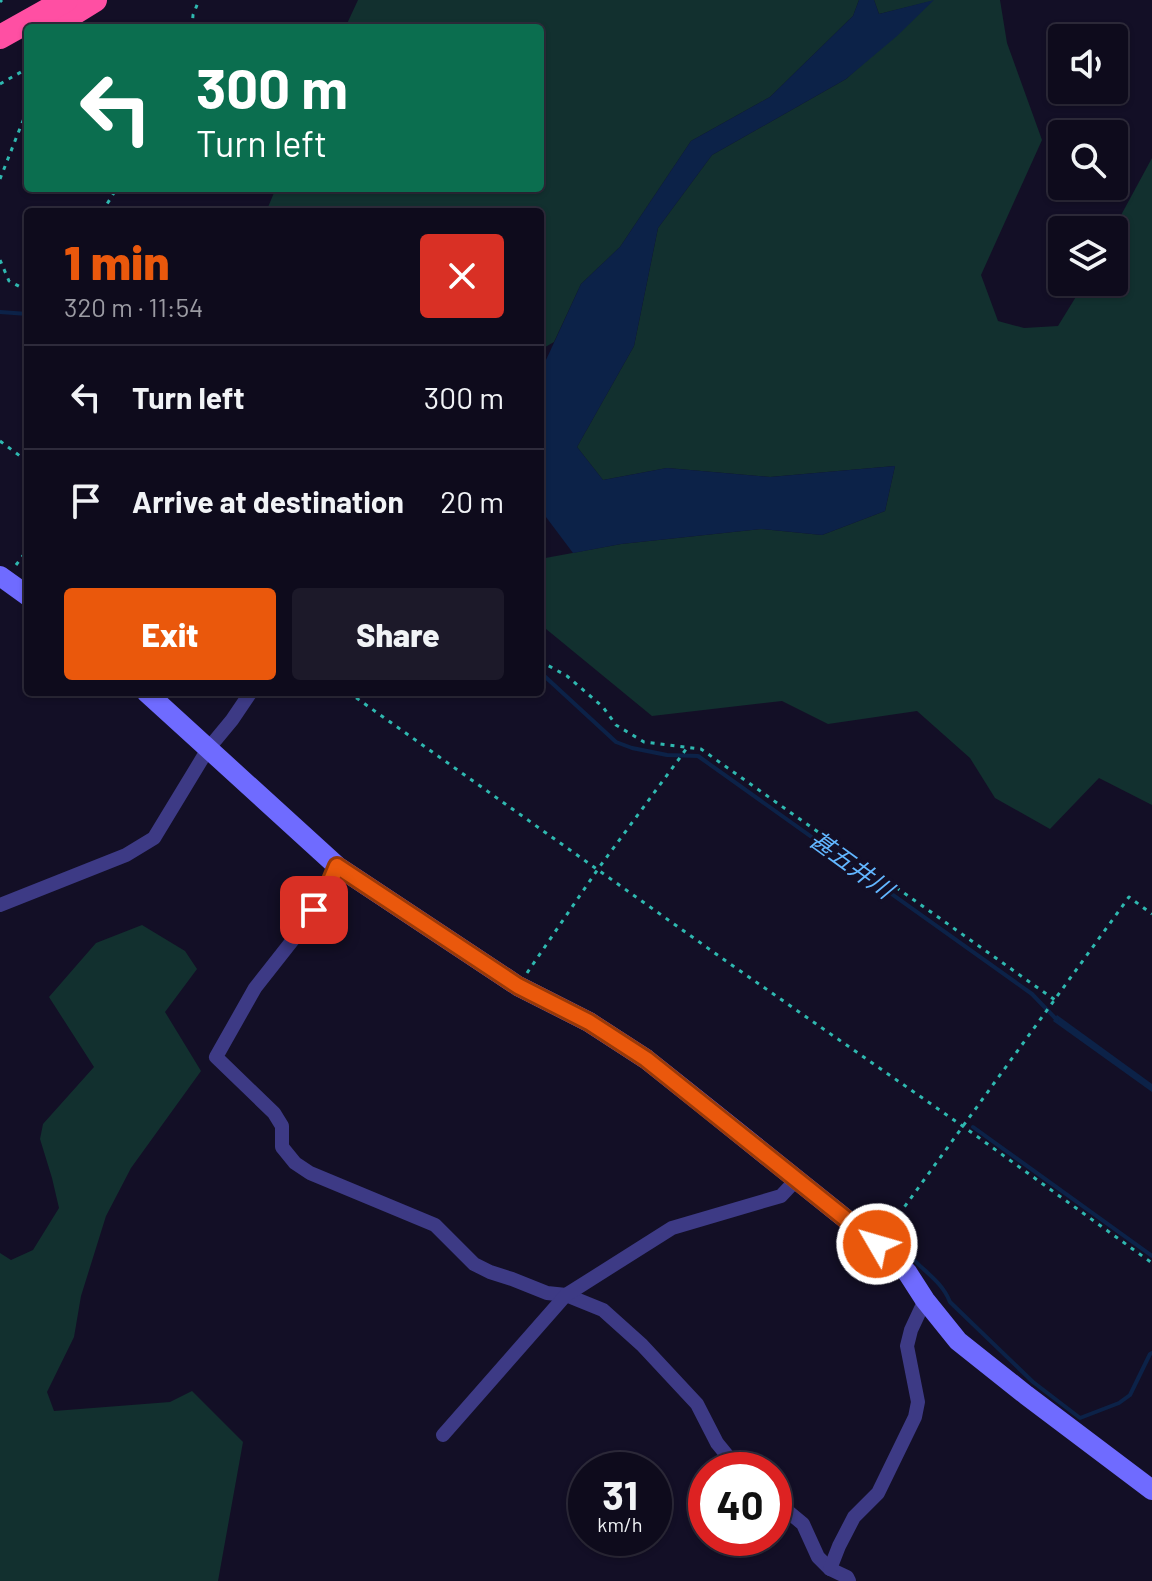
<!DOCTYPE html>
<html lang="en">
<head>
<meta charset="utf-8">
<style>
	body { margin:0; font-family:Barlow,"Noto Sans JP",sans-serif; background:#1c1929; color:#f1f3f6; height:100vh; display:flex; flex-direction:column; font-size:30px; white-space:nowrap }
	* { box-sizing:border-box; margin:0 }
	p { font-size:26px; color:#9b9ba3 }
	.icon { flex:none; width:44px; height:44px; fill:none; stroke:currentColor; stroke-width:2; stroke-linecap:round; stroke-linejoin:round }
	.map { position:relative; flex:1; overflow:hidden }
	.side { position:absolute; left:24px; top:208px; width:520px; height:488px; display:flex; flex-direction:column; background:#0e0b1c; border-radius:8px; box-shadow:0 2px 6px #0004,0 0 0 2px #2e2b3b }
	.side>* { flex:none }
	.guide { position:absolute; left:24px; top:24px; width:520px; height:168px; border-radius:8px; box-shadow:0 2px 6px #0004,0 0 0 2px #2e2b3b; background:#0b6e4f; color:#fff; overflow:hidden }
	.fabs { position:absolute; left:1048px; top:24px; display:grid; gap:16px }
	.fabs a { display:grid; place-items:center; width:80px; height:80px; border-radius:8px; background:#0e0b1c; box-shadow:0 2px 6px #0004,0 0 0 2px #2e2b3b; font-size:40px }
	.speed { position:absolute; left:568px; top:1452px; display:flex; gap:16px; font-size:40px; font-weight:700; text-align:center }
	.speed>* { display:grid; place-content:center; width:104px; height:104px; border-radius:50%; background:#0e0b1c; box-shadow:0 2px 6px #0004,0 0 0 2px #2e2b3b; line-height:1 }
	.speed small { font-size:20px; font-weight:400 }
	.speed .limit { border:12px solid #d22; background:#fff; color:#111 }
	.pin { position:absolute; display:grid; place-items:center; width:68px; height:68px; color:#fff; margin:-34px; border-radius:16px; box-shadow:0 4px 12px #0006 }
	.me { position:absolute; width:88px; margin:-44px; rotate:308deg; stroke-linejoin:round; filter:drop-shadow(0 0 6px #0008) }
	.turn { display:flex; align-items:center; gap:28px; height:168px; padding:0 40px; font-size:36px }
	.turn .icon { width:104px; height:104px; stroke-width:2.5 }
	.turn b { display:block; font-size:56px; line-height:68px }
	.round { display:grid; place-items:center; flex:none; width:84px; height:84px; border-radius:8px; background:#1c1929 }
	.head { display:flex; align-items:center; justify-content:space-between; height:136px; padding:0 40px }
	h1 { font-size:48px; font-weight:800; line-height:60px; color:#ea580c }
	.primary-button { display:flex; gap:16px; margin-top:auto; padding:16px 40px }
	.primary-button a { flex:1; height:92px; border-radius:8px; background:#ea580c; color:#fff; font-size:32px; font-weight:800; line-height:92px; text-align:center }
	.primary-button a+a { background:#1c1929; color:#f1f3f6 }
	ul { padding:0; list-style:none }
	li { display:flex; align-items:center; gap:24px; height:104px; padding:0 40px; border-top:2px solid #2e2b3b }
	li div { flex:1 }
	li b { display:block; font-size:30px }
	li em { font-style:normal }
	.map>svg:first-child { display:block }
</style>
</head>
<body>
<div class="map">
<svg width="1152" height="1581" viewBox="0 0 1152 1581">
	<rect width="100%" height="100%" fill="#130f26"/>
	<g fill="#12302f">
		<polygon points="358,0 859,0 853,16 770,97 691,141 620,247 581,284 554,342 540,350 540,212 266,212 276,188 540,188 540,28 345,28"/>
		<polygon points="874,0 1000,0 1007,43 1042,140 981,275 998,321 1024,328 1058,326 1085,282 1114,282 1113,230 1152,158 1152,805 1099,778 1050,829 995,798 970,758 917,711 828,724 782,701 652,716 540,624 540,559 621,544 761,529 822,535 885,511 895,466 770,477 667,468 603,480 577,447 634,346 658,228 712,155 846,79 932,1 879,14"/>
		<polygon points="142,925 185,951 197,969 165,1012 201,1071 131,1168 106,1216 81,1296 74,1337 47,1392 54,1411 170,1402 192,1391 243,1442 218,1581 0,1581 0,1253 11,1260 33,1250 59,1208 52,1178 40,1139 43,1124 94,1067 49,997 96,943"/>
	</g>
	<g fill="#0c2248">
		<polygon points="859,0 874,0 879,14 934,0 897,36 846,79 712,155 658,228 634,346 577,447 603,480 667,468 770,477 895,466 885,511 822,535 761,529 621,544 573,553 540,509 540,373 581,284 620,247 691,141 770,97 853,16"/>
		<polygon points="1057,1015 1152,1084 1152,1092 1053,1021"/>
	</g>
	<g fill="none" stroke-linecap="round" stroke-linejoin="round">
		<g stroke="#0c2248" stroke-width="4">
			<polyline points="0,312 28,314"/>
			<polyline points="540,672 616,742 632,748 667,755 698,756 1032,994 1057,1020"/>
			<polyline points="973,1127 1152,1256"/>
			<path d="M899,1235C903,1243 906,1252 912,1258C926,1273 942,1282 950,1302L1033,1382L1080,1418L1119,1403L1130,1395L1150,1354L1152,1353"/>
		</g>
		<g stroke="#2fb8b0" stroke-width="3" stroke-dasharray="4 6" stroke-linecap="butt">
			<polyline points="0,2 2,0"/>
			<polyline points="192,28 193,15 199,0"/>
			<polyline points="0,84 28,68"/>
			<polyline points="0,179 28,108"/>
			<polyline points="102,212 117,188"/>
			<polyline points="0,260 9,281 28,291"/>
			<polyline points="0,441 28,462"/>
			<polyline points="16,565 28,549"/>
			<polyline points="540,661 567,676 603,707 616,725 644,742 701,749 1055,1000"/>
			<polyline points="348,692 726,961 964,1127 1152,1263"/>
			<polyline points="527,973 598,869 687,748"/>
			<polyline points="887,1231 1129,897 1152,914"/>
		</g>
		<g stroke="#3d3a85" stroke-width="14">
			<polyline points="337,866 326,892 303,927 255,988 216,1057 274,1113 282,1126 282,1147 295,1163 310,1173 435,1225 474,1264 490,1272 512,1279 547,1293 566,1295 603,1310 642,1345 697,1404 717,1443 739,1470"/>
			<polyline points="0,905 126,855 154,838 208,749 232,720 251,692"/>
			<polyline points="443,1435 566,1295 672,1228 781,1196 796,1180"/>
			<polyline points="774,1500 803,1524 818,1557 830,1569 847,1577 849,1581"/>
			<polyline points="830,1569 839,1546 854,1517 878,1493 915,1417 918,1402 907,1346 911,1330 925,1300"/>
		</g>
		<g stroke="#6f6bff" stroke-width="20">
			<polyline points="0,576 28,596"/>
			<polyline points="146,692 337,866 518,986 589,1022 646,1059 705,1106 877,1244 907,1272 925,1300 958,1341 1026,1395 1152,1490"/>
		</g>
		<g stroke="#ff4fa3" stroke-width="24">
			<polyline points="53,26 95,0"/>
			<polyline points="0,37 66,0"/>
		</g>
	</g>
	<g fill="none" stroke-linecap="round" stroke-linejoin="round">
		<defs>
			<polyline id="route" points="314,910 326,892 337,866 518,986 589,1022 646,1059 877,1244"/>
		</defs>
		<use href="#route" stroke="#983908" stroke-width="20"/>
		<use href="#route" stroke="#ea580c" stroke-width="14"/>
	</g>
	<g text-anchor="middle" stroke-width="6" stroke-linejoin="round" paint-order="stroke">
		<g font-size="24" font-style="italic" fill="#62b6ff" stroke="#130f26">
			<text transform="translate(851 865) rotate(36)" y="8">甚五井川</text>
		</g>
	</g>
</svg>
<div class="fabs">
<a><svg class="icon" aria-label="sound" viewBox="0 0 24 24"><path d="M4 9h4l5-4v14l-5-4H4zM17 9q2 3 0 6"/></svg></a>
<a><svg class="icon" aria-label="search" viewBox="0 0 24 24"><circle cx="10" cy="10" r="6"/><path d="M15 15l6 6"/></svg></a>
<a><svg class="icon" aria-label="layers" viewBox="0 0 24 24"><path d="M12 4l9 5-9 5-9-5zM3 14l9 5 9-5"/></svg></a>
</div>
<div class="speed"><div>31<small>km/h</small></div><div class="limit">40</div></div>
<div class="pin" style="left:314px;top:910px;background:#d93025"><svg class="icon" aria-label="arrive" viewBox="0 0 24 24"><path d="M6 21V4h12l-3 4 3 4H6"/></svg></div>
<svg class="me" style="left:877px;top:1244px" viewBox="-20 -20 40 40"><circle r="17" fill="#ea580c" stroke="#fff" stroke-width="3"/><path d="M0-11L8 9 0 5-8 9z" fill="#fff"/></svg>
<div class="guide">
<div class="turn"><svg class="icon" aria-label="left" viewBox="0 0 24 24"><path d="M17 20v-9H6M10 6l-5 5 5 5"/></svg><div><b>300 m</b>Turn left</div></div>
</div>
<section class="side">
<div class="head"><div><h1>1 min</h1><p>320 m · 11:54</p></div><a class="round" style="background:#d93025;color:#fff"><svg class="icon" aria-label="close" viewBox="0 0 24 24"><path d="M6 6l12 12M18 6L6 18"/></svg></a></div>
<ul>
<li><svg class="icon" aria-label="left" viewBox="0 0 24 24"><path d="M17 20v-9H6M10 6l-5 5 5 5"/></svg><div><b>Turn left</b></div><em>300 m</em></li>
<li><svg class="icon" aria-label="arrive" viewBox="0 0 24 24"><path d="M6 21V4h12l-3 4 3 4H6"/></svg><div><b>Arrive at destination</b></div><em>20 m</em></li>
</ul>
<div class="primary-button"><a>Exit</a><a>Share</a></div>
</section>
</div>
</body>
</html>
